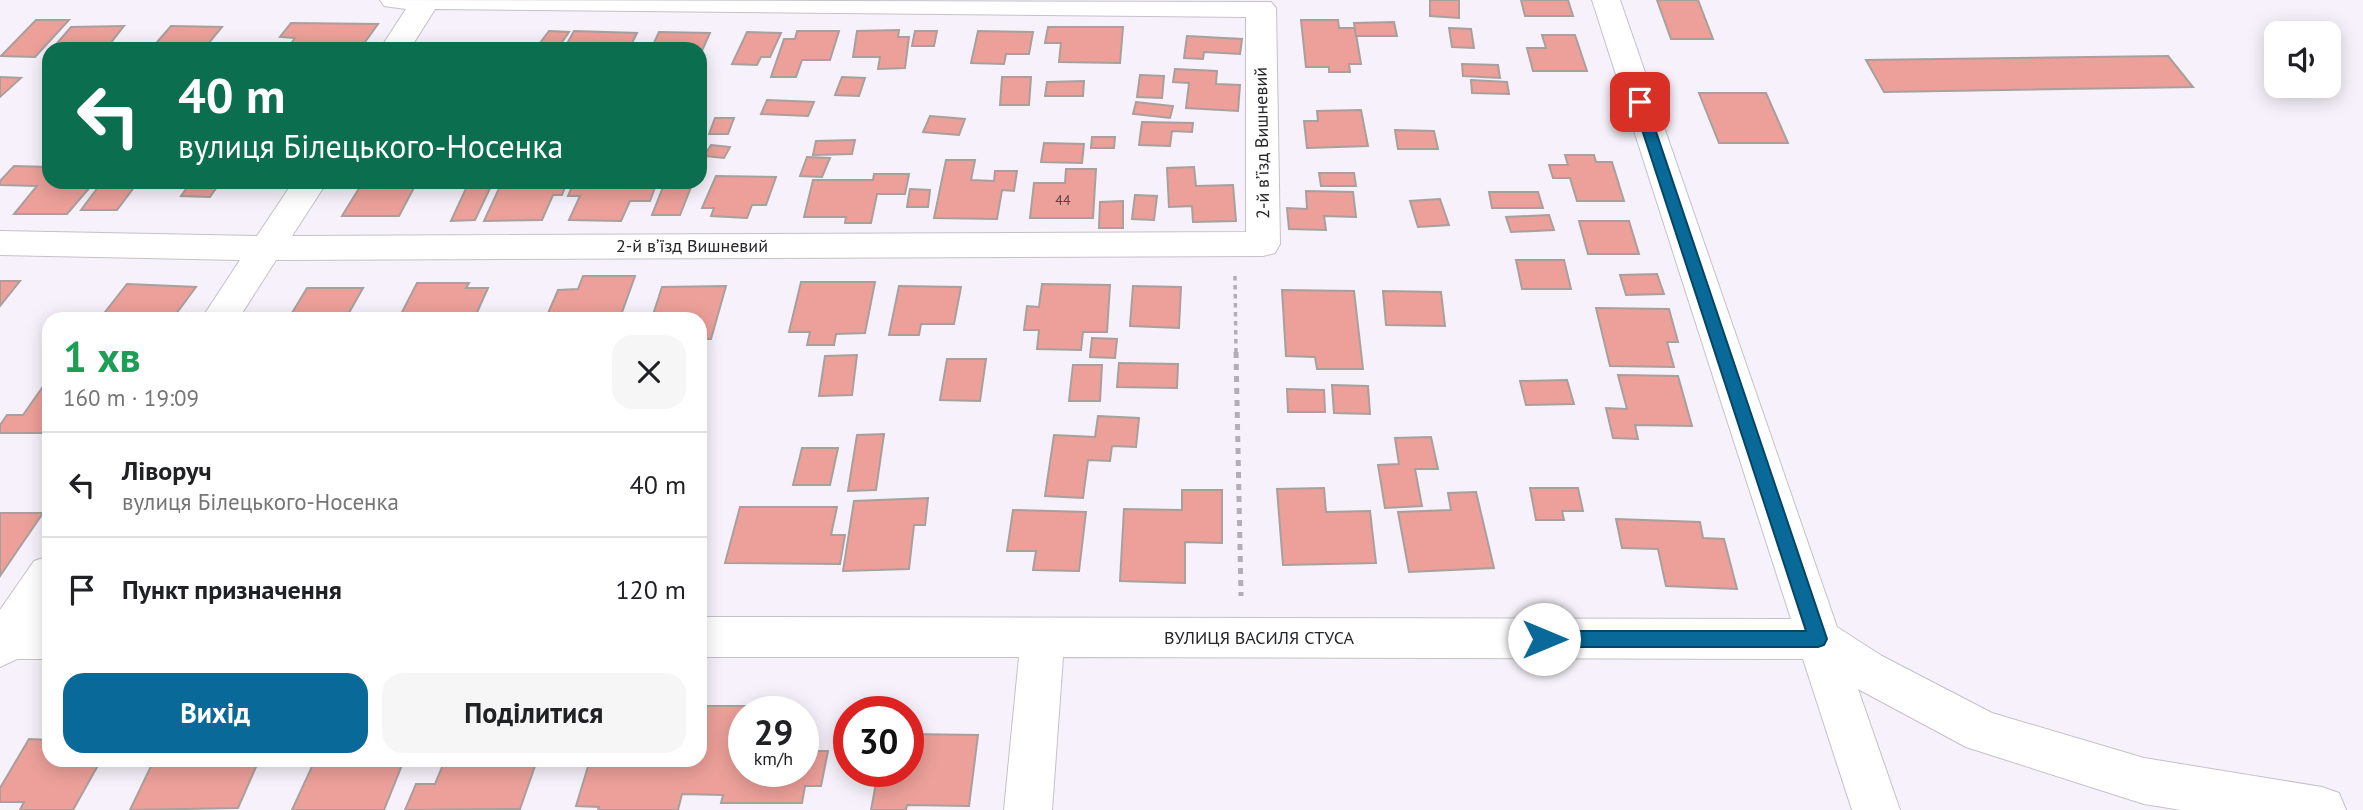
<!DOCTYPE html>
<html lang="uk">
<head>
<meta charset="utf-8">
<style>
	body { margin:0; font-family:"PT Sans",sans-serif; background:#f6f6f6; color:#202124; height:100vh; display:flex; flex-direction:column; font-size:26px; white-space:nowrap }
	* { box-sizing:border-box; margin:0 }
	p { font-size:23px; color:#757577 }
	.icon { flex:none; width:38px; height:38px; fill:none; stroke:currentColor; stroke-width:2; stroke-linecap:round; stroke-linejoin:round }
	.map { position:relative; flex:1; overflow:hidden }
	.drawer { position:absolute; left:42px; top:312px; width:665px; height:455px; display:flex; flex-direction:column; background:#fff; border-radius:21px; box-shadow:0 4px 18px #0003 }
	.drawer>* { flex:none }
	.guide { position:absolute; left:42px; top:42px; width:665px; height:147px; border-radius:21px; box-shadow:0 4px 18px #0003; background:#0b6e4f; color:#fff; overflow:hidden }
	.fabs { position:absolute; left:2264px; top:21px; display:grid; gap:14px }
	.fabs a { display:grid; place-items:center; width:77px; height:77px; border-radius:14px; background:#fff; box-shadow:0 4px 18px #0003; font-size:35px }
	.speed { position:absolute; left:728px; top:696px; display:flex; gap:14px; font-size:35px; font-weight:700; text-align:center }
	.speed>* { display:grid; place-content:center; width:91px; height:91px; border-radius:50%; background:#fff; box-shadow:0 4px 18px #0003; line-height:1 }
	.speed small { font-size:18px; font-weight:400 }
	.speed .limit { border:10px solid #d22; background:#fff; color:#111 }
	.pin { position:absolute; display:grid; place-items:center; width:60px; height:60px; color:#fff; margin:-30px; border-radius:14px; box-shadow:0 4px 10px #0006 }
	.me { position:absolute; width:77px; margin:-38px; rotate:90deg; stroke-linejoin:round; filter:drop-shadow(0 0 5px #0008) }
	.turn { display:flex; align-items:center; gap:24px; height:147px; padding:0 21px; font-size:32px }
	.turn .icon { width:91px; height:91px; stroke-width:2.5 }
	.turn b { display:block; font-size:49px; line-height:60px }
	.round { display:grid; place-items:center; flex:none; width:74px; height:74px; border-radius:21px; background:#f6f6f6 }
	.head { display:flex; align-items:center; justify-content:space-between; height:119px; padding:0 21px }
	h1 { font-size:42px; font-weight:600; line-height:52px; color:#1e9e55 }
	.cta { display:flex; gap:14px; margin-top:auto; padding:14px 21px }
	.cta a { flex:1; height:80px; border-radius:21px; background:#096a99; color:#fff; font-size:28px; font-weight:600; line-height:80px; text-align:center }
	.cta a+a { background:#f6f6f6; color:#202124 }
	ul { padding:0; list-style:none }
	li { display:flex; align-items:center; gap:21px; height:105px; padding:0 21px; border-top:2px solid #e0e0e0 }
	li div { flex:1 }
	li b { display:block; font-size:26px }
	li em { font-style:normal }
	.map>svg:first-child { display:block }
</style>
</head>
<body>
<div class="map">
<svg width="2363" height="810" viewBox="0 0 2363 810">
	<rect width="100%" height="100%" fill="#f6f1fa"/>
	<g fill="#eda09a" stroke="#a99f9d" stroke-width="2">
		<polygon points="1430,0 1459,0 1459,18 1430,16"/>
		<polygon points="1521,0 1568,0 1573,16 1525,16"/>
		<polygon points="1657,0 1698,0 1713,39 1671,39"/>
		<polygon points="36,20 69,20 35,57 1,56"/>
		<polygon points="1301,20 1338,20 1339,28 1355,28 1361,64 1349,64 1350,72 1329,72 1329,67 1306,67"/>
		<polygon points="1394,22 1397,36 1356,36 1354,23"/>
		<polygon points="291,23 378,24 360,49 271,49 274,46 289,46 295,38 280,37"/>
		<polygon points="124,26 106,49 52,49 71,27"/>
		<polygon points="171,26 222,27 204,49 151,49"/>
		<polygon points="1048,27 1123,27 1120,63 1059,62 1061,43 1045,43"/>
		<polygon points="1449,28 1471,29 1474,48 1452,47"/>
		<polygon points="899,30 898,37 909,37 905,68 878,69 880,57 853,57 857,31"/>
		<polygon points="549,31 569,32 560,45 540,43"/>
		<polygon points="574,31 637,33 629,49 564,49"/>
		<polygon points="797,31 839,31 830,60 802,60 796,77 771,77 784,39 795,39"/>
		<polygon points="915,31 937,31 934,46 912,46"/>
		<polygon points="978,31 1033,32 1029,54 1006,54 1004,64 971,63"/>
		<polygon points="659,32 710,33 700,55 700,49 651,49"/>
		<polygon points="747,32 781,33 770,57 761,57 757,65 732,64"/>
		<polygon points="1542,35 1575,35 1587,71 1533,71 1527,48 1546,48"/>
		<polygon points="1187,36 1242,39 1240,54 1204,52 1203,59 1184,58"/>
		<polygon points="469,43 503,43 500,49 466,49"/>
		<polygon points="2168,56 2193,87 1884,92 1866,60"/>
		<polygon points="1462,64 1498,65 1500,78 1463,76"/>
		<polygon points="1175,69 1217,71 1216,84 1240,85 1238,111 1186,108 1189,83 1173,82"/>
		<polygon points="1140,75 1164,76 1162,98 1137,97"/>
		<polygon points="0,77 21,78 0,97"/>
		<polygon points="842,77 865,78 859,96 835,95"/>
		<polygon points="1002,77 1031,77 1029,105 1000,105"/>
		<polygon points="1471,80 1507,82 1509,94 1472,93"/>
		<polygon points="1084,81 1083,96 1045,96 1047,82"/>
		<polygon points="1699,93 1766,93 1788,143 1719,143"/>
		<polygon points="767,100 814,102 808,116 761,114"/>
		<polygon points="1136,102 1173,106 1170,118 1133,114"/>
		<polygon points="1361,110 1368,146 1307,148 1304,121 1318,121 1317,111"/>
		<polygon points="930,116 965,119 959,135 923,132"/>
		<polygon points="715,118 734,118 728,134 709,134"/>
		<polygon points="1142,122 1193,123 1192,132 1172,131 1170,146 1139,145"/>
		<polygon points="1395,130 1434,131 1438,149 1398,149"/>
		<polygon points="1092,137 1115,137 1114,148 1091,148"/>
		<polygon points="855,140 852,154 813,155 816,141"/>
		<polygon points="1044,143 1084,144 1082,163 1041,162"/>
		<polygon points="711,145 730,147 724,158 704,156"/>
		<polygon points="1565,155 1594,155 1596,162 1612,162 1624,201 1577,201 1570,178 1553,178 1549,165 1568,165"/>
		<polygon points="807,157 830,158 822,177 800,176"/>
		<polygon points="946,160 975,160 971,180 994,181 995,171 1017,171 1014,191 1002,190 997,219 934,218"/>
		<polygon points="14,166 49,167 49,182 91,186 67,214 14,214 37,186 0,185 0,181"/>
		<polygon points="1194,167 1196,186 1233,185 1236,221 1193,222 1192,206 1169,207 1167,168"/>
		<polygon points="1066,169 1096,169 1093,218 1030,218 1034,183 1065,183"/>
		<polygon points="1319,173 1354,173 1356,186 1321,186"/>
		<polygon points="874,174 909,174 905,194 877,194 871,223 845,223 846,217 804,217 813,180 873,180"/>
		<polygon points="716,176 776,177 766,205 752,205 747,218 711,216 714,208 702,208"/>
		<polygon points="102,182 138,182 117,210 81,210"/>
		<polygon points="191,182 269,182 265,188 217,187 210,197 181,196"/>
		<polygon points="363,182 417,182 399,216 342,216"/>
		<polygon points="469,182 493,182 475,220 451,221"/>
		<polygon points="502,182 567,182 562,195 553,195 542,220 484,221"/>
		<polygon points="574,182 657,182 650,201 630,201 621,221 569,220 580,196 568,196"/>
		<polygon points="665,182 693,182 680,215 652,215"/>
		<polygon points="910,189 930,190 928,207 907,207"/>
		<polygon points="1306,191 1353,192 1356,217 1324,216 1326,230 1289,229 1287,208 1307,209"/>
		<polygon points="1489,192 1538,192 1543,208 1492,208"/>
		<polygon points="1135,195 1157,196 1154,220 1132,219"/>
		<polygon points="1440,199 1449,225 1418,227 1410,201"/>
		<polygon points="1123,201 1123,228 1099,228 1100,202"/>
		<polygon points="1549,215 1554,230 1511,232 1506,217"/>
		<polygon points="1579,221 1629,221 1639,254 1588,254"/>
		<polygon points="1516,260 1564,260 1571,289 1522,289"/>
		<polygon points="1657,274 1664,294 1626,295 1620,275"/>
		<polygon points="583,276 635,276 620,318 546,318 558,290 578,289"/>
		<polygon points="0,281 20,281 0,306"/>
		<polygon points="801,282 875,282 865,333 836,334 834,345 807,345 810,332 789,332"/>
		<polygon points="417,283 469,283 466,288 488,288 475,317 399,318"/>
		<polygon points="127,284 196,287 173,318 120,318 102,316"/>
		<polygon points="1042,284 1110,285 1107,332 1083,332 1081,350 1037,349 1039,330 1024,330 1027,306 1039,307"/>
		<polygon points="726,286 711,339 700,339 700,318 652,318 662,287"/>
		<polygon points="899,286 961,287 954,324 921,324 919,335 889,335"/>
		<polygon points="1133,286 1181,287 1179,328 1130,326"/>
		<polygon points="307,288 363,288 346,318 289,318"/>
		<polygon points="1282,290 1354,291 1363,369 1317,369 1315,357 1286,356"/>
		<polygon points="1383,291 1441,292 1445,326 1386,325"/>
		<polygon points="1596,308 1669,309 1678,342 1667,342 1674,367 1610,366"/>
		<polygon points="1092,338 1117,339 1115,358 1090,357"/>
		<polygon points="857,355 852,395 819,396 825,356"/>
		<polygon points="947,359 986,359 980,401 940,400"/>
		<polygon points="1119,363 1178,364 1177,388 1117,387"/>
		<polygon points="1073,365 1102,365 1100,401 1069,401"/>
		<polygon points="1618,375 1678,376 1692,426 1635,425 1638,439 1613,438 1606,408 1627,409"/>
		<polygon points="49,378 49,433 0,433 0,425 7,415 23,415"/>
		<polygon points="1567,380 1574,404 1526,405 1520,381"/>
		<polygon points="1332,385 1368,386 1370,414 1334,413"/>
		<polygon points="1287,389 1324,390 1325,412 1288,412"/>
		<polygon points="1098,416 1139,418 1136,447 1112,446 1110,461 1088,460 1083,498 1045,496 1054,435 1095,437"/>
		<polygon points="884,434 876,490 848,491 857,435"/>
		<polygon points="1431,437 1438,469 1415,469 1422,506 1385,508 1378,465 1399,464 1395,438"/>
		<polygon points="802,448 838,448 830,485 793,485"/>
		<polygon points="1324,488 1326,512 1370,511 1376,563 1283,565 1277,489"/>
		<polygon points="1530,488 1578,488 1583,511 1562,511 1564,520 1536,520"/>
		<polygon points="1182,490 1222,490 1222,543 1185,542 1185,583 1120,581 1124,509 1182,510"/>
		<polygon points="1476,492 1494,568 1409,572 1398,512 1451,510 1448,493"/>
		<polygon points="928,498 925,525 914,525 909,569 843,571 854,501"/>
		<polygon points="740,507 837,507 831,535 845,535 840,564 725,563"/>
		<polygon points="1013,510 1086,512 1079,571 1033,570 1036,551 1007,551"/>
		<polygon points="0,513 43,513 0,576"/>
		<polygon points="1616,519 1700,522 1703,538 1724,539 1737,589 1666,586 1658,549 1622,548"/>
		<polygon points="700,706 757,706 755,712 744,712 744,772 803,772 803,727 815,727 811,751 828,751 821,786 805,786 802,803 721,803 723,795 682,794 678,810 598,810 599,807 576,806 590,760 700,760"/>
		<polygon points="909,734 978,735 969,806 907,805 906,810 871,810 878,772 908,772"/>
		<polygon points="29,739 49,740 49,760 101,760 73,810 20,810 24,802 0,802 0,788"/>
		<polygon points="154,760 259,760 238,808 130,810"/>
		<polygon points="315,760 404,760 384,810 292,810"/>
		<polygon points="445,760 537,760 520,809 405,810 416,784 435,784"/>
	</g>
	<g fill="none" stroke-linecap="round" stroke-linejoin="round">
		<defs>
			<g id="minor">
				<polygon points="380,0 1271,2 1276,8 1280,244 1275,253 1263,256 276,260 239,318 202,318 240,260 0,255 0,231 257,236 293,182 327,182 292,236 1246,232 1246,17 435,9 410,49 380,49 406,9 384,6"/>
				<polygon points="1592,0 1620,0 1837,627 1882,656 1992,713 2144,758 2322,787 2339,793 2346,810 2181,810 2144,804 1966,747 1858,689 1900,810 1852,810 1803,659 1063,657 1052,810 1004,810 1019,657 700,657 700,617 1791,619"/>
				<polygon points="49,556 49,610 43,619 49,619 49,659 17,659 0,667 0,610 34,561"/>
			</g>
		</defs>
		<use href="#minor" stroke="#c5c1c9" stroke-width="2"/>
		<polyline stroke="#b2aeb5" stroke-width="3.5" stroke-dasharray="4.5 4.5" stroke-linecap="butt" points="1235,276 1236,354"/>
		<polyline stroke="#b2aeb5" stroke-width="5" stroke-dasharray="6 6" stroke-linecap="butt" points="1236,352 1241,596"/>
		<use href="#minor" fill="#fff" fill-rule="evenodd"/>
	</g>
	<polygon fill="#096a99" stroke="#064563" stroke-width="2" points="1640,98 1646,102 1827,639 1824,645 1818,647 1544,647 1537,644 1535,639 1537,633 1544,631 1806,631 1633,102"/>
	<g text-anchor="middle" stroke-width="5" stroke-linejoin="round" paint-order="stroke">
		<g font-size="14" fill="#584445">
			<text x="1063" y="205">44</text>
		</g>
		<g font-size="18" fill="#272529" stroke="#fff">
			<text transform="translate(1262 143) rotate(-91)" y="6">2-й вʼїзд Вишневий</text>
			<text x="692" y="252">2-й вʼїзд Вишневий</text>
			<text x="1259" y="644">ВУЛИЦЯ ВАСИЛЯ СТУСА</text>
		</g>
	</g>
</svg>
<div class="fabs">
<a><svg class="icon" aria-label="sound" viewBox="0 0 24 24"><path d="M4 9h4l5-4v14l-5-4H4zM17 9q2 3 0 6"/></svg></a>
</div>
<div class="speed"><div>29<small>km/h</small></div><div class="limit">30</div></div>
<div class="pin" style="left:1640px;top:102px;background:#d93025"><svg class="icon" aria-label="arrive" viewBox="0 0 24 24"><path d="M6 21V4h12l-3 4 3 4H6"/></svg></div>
<svg class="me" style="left:1544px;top:639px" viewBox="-20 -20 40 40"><circle r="19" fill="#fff"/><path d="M0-13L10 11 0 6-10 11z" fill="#096a99"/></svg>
<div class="guide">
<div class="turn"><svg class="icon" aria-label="left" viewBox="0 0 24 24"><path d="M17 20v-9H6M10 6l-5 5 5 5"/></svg><div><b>40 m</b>вулиця Білецького-Носенка</div></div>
</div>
<section class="drawer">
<div class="head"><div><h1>1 хв</h1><p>160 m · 19:09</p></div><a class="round"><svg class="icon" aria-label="close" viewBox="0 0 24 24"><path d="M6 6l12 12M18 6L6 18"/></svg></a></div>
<ul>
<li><svg class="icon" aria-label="left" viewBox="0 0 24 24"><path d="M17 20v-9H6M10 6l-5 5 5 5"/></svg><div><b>Ліворуч</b><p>вулиця Білецького-Носенка</p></div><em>40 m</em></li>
<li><svg class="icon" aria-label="arrive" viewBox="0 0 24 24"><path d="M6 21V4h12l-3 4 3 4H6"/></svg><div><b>Пункт призначення</b></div><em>120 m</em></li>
</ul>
<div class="cta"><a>Вихід</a><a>Поділитися</a></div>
</section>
</div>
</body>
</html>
